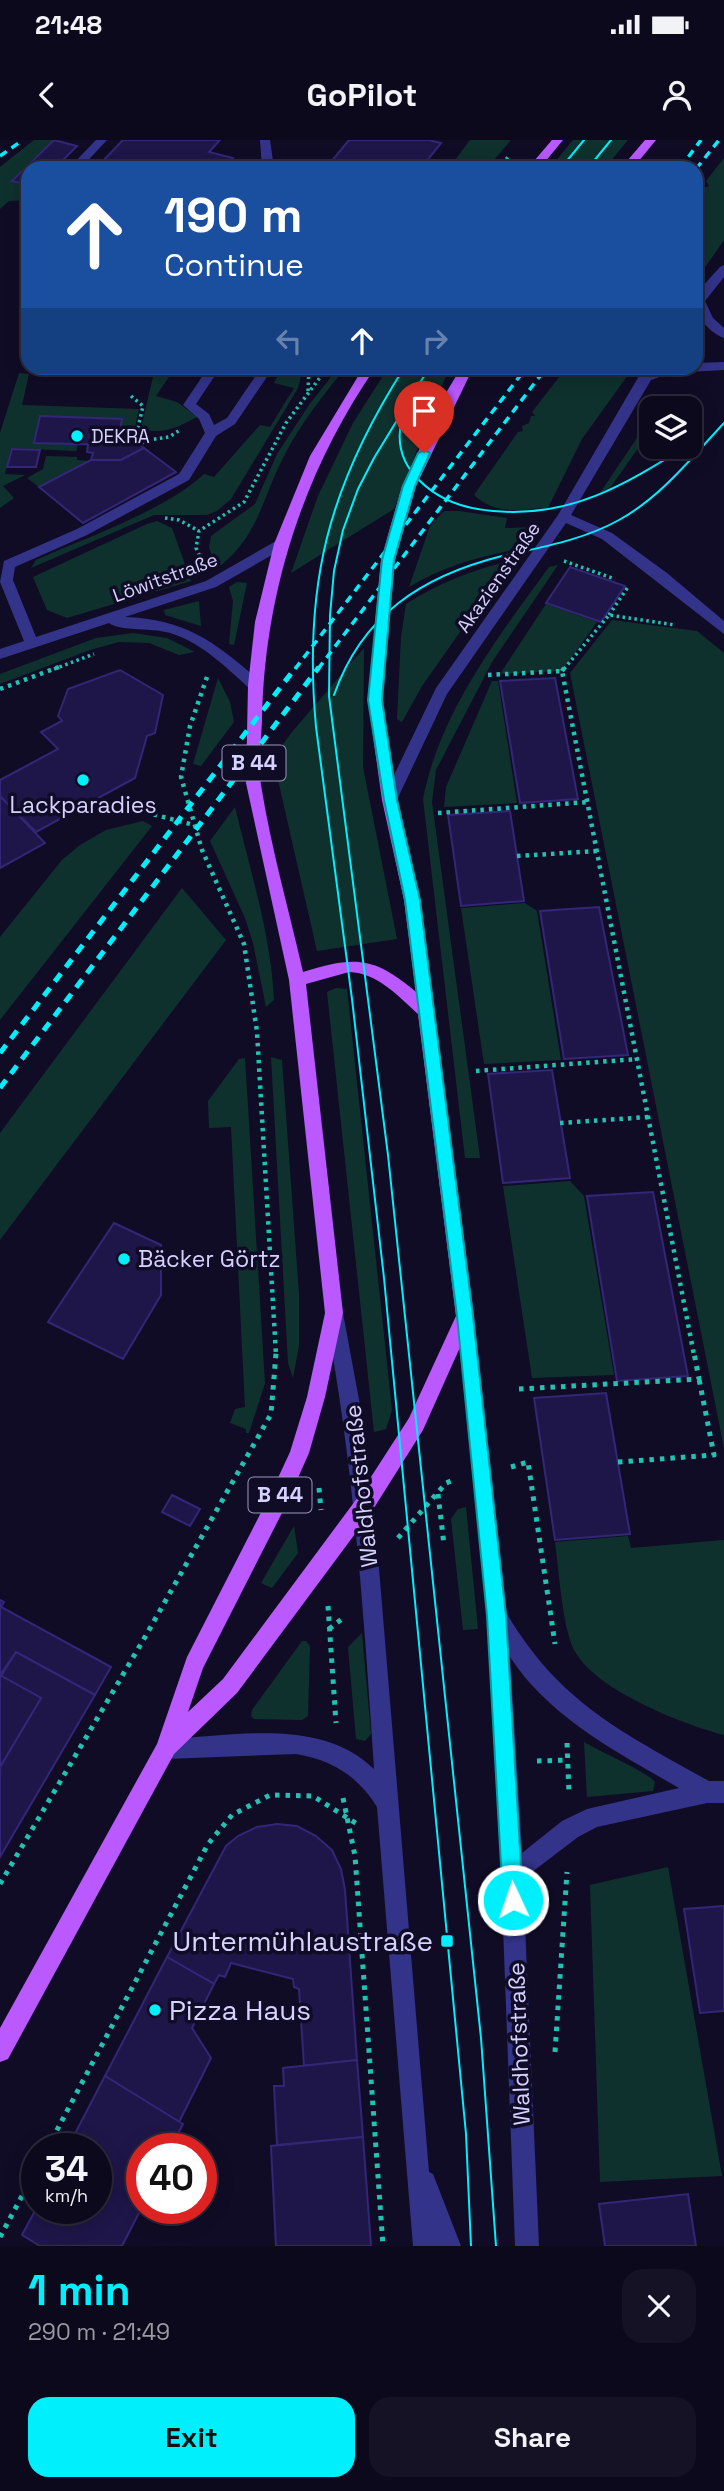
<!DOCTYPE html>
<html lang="en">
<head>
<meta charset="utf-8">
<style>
	body { margin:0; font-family:"Space Grotesk",sans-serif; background:#151225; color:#f1f3f6; height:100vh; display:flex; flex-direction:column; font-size:26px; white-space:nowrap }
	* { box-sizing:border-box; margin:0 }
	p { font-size:23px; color:#9a9aa3 }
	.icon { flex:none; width:38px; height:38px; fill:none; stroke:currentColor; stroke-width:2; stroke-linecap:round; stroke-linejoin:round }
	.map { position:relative; height:2106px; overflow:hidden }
	.panel { display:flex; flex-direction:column; background:#0c091c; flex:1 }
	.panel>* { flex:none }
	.guide { position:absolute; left:21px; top:21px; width:682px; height:214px; border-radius:21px; box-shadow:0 4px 18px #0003,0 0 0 2px #2c2a3b; background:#1a4fa0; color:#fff; overflow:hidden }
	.controls { position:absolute; left:639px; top:256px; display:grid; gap:14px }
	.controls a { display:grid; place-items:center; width:63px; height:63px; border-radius:14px; background:#0c091c; box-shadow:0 4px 18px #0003,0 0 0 2px #2c2a3b; font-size:35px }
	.speed { position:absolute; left:21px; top:1993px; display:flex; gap:14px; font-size:35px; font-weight:700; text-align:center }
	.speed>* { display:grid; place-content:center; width:91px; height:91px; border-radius:50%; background:#0c091c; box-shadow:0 4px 18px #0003,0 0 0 2px #2c2a3b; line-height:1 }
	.speed small { font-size:18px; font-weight:400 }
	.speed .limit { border:10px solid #d22; background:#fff; color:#111 }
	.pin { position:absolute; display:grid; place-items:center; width:60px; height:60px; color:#fff; margin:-72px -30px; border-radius:50% 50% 50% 0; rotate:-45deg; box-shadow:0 0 7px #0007 }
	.pin .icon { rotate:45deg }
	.me { position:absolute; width:77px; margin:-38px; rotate:357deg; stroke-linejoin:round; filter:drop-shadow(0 0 5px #0008) }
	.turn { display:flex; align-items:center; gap:24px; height:147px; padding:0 28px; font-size:32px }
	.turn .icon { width:91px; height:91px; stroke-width:2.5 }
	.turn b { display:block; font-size:49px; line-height:60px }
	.lanes { display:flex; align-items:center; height:66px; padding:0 28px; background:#0003; justify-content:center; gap:35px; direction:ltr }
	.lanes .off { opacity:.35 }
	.round { display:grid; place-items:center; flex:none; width:74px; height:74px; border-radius:21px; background:#151225 }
	.head { display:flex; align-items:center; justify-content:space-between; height:119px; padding:0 28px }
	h1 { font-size:42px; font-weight:700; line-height:52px; color:#00effd }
	.cta { display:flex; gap:14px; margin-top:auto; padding:14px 28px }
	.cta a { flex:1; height:80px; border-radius:21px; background:#00effd; color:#111; font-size:28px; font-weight:700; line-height:80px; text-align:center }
	.cta a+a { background:#151225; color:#f1f3f6 }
	.status { display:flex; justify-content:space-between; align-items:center; height:49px; padding:0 35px; background:#0c091c; direction:ltr }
	.status svg { height:19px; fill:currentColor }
	header { display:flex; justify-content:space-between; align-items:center; height:91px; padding:0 28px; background:#0c091c; font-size:32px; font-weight:700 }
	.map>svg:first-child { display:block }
</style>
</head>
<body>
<div class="status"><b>21:48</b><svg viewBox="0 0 49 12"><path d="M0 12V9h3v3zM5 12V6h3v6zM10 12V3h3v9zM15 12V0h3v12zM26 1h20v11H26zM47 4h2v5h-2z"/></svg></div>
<header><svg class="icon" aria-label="back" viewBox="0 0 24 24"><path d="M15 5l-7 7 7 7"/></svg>GoPilot<svg class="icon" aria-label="person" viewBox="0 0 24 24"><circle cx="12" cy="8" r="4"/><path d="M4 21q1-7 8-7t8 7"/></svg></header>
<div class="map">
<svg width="724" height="2106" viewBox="0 0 724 2106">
	<rect width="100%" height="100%" fill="#100c26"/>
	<g fill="#0f312e">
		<polygon points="34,0 53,0 11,41 28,46 28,60 9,61 0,69 0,27"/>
		<polygon points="470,0 511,0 487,28 449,28"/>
		<polygon points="573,0 628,0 605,28 550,28"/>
		<polygon points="724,18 724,100 697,139 697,55 704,53 703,48 709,46 706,41"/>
		<path d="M155,228H175L156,256L177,262L197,277C178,287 164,295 141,289Z"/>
		<path d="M282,228H303L298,248L231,359L217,371L207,375H154L31,428L36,420C85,398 166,370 204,334L214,337L260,285L270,287L294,248L274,243Z"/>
		<path d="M338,228H345C323,256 300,284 284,316C261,360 259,397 216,429L209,407L211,396L255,364L277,314L309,265Z"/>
		<polygon points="388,228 449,228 394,369 291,433 318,356 353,283"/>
		<path d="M566,228H633L582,299L548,368C519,369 497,376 474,355L518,292L523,291L522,286L529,283L531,276H535L532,272Z"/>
		<polygon points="19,233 29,234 22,265 139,269 135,287 124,293 120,289 121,279 40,276 34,302 78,304 76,311 11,308 5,334 25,335 3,346 14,358 0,368 0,293"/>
		<polygon points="651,277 651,290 610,348 600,353"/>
		<polygon points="46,316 77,317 77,320 89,321 39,347 27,338 43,329"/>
		<path d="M444,371H459L507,378L505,388L534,387L519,409C480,416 443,426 409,447L430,386Z"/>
		<polygon points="157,381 172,388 191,441 67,478 47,470 33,437 147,384"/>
		<path d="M510,421L422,546L402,582L397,579L401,497L406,464C439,443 472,430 510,421Z"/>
		<path d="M558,425L492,522L436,630L432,662L480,1018H465L423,659C440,572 498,497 549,427Z"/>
		<polygon points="237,442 247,443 234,505 229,504 233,461 229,447"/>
		<polygon points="199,461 201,486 165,475 164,470"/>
		<polygon points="546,464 597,482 562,531 500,534"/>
		<polygon points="612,480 697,491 724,513 724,1308 570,533"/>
		<polygon points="133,493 167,498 195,512 179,515 149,503 119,502 90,510 0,544 0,534 96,498"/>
		<polygon points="364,508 363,627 397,799 317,811 273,618 292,592"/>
		<polygon points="218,538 230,562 234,582 201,626 193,624"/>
		<polygon points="492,541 498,541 517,663 444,667 446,647"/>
		<path d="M235,667C250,730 271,795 274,860L266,867L253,803L245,778L210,701Z"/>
		<polygon points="143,681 152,686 0,880 0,797 62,720 80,705 106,690"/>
		<polygon points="182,748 226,800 0,1100 0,993"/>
		<polygon points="525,763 537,771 561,920 484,924 461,768"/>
		<polygon points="336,848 347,849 392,1270 386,1289 374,1292 327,852"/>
		<polygon points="271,917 282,920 299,1154 299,1206 293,1238 288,1223"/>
		<polygon points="245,918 265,1243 249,1293 246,1293 246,1289 230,1283 235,1269 245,1267 231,987 209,988 208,961 239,919"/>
		<polygon points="570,1041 584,1056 614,1235 532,1238 503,1046"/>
		<polygon points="466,1367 478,1489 463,1490 451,1379 458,1369"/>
		<polygon points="294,1386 298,1413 272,1448 261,1443"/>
		<path d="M628,1396L631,1408L724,1400V1595C682,1584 592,1549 573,1508C562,1482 559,1431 555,1402Z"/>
		<polygon points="362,1493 371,1594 365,1601 356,1599 348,1507"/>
		<polygon points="302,1501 306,1501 310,1506 308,1576 302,1580 254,1579 251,1576 252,1570"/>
		<path d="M584,1602C597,1610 651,1634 655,1642L653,1651L587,1657Z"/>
		<polygon points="668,1727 722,2036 600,2042 590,1745"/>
	</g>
	<g fill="#1e1649" stroke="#332677" stroke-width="2">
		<polygon points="54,0 77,6 55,28 28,28 28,45 12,41"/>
		<polygon points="123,0 220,0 209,12 233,18 224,28 96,28"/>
		<polygon points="349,0 429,0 441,3 421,28 351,28 330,23"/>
		<polygon points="40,276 122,279 117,305 34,303"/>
		<polygon points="120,289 144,308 121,320 91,320 93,313 87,312 88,305 117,305"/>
		<polygon points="144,308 176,332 83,383 39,347 91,320 121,320"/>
		<polygon points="12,309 40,310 36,327 7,327"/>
		<polygon points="570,427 625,446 601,482 546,463"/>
		<polygon points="120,530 163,555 155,593 147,596 135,638 36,692 0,656 0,640 58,609 41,592 62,581 58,576 68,549"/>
		<polygon points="555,538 578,659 520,663 500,541"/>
		<polygon points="0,656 45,703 0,728"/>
		<polygon points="510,671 524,761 461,766 448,675"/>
		<polygon points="599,767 628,915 564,919 540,771"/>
		<polygon points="552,930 570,1038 503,1043 488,934"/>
		<polygon points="653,1052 688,1236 617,1241 587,1056"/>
		<polygon points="114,1083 161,1105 161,1155 123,1219 48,1182"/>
		<polygon points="606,1253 630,1394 555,1400 534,1258"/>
		<polygon points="172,1355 200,1369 190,1386 162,1372"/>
		<polygon points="0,1460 4,1462 1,1467 111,1527 95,1555 16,1512 0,1535"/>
		<polygon points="16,1512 95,1555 0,1717 0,1627 41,1558 1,1536"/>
		<polygon points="0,1535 41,1558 0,1627"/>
		<polygon points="277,1684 297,1686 316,1696 332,1710 341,1729 345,1750 357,1920 304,1926 299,1849 294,1847 293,1839 231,1823 225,1837 219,1835 214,1844 167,1817 226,1706 238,1696 257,1687"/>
		<polygon points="724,1766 724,1871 700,1873 684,1769"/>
		<polygon points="167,1817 214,1844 192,1888 211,1918 179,1982 105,1936"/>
		<polygon points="357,1920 363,1997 277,2005 274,1946 284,1946 283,1928"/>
		<polygon points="105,1936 183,1984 170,2009 142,2009 142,2067 122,2106 40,2106 22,2095 37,2067 96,2068 96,2009 67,2009"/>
		<polygon points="363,1997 371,2106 276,2106 271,2006"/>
		<polygon points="688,2054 696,2106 605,2106 599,2064"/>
	</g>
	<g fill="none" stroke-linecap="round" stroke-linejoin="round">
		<g stroke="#22c2b1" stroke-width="3.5" stroke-dasharray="2.5 3.5" stroke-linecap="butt">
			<polyline points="294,23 314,28"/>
			<polyline points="498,28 509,16"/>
			<polyline points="308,251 309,228"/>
			<polyline points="131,256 143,266 137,292 148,300 140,304"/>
			<polyline points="148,300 169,297 180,290"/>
			<polyline points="165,378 179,380 199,391"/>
			<polyline points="202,421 196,408 199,391 244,362 286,283 327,228"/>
			<polyline points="564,421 615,439"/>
			<polyline points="609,475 628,447"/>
			<polyline points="54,529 94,514"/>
			<polyline points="564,529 609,475 675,485"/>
		</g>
		<g stroke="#22c2b1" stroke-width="4.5" stroke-dasharray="3.5 5" stroke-linecap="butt">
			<polyline points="562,531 565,527"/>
			<polyline points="488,535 562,531 694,1215"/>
			<polyline points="207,537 190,586 181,637 202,710 244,804 257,892 276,1215"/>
			<polyline points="0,549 59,527"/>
			<polyline points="129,668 194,685"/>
			<polyline points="438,673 588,662"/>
			<polyline points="517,716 597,711"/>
			<polyline points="476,931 638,919"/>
			<polyline points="560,983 649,977"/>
		</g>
		<g stroke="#22c2b1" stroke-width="5" stroke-dasharray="4.5 6" stroke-linecap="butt">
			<polyline points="519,1249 699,1239 694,1213"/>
			<polyline points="618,1322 714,1315 699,1239"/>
			<polyline points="511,1327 528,1322 555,1504"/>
			<polyline points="319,1348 321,1370"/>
			<polyline points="438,1354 444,1405"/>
			<polyline points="398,1398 446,1343 451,1341"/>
			<polyline points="328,1466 336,1583"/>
			<polyline points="329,1489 342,1479"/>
			<polyline points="567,1603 569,1653"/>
			<polyline points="537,1621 568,1620"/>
			<polyline points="343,1658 355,1716 383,2106"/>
			<polyline points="0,1744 145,1497 271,1274 276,1213"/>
			<polyline points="555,1912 567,1732"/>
			<polyline points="47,2009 208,1704 232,1675 270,1655 313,1656 357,1684"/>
			<polyline points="0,2097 37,2028"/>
		</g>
		<g fill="#33338a" fill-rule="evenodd">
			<polygon points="96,0 107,0 81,28 69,28"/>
			<polygon points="260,0 270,0 274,28 262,28"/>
			<path d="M724,125V137L705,161L713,178L724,188V198C710,193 693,175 696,159C699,148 713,135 720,127Z"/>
			<polygon points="724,222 724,230 671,233 651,240 571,375 612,393 667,433 724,481 724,494 602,399 566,383 447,554 395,664 385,664 382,660 436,548 558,375 639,236 646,228 696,228 696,223"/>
			<path d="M208,228H220L196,264L209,274L214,285L227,278L261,228H273L235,284L216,296L189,340L87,395L15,427L13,440L36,497L206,441L276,401H286V407L216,447L125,477C186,479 216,503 260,541L262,545L260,549H250C227,528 203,504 173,494C156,487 120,492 109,483L0,519V509L24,501L0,442L4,421L77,389L179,334L205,293L199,279L183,265Z"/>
			<path d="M334,1165L340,1167L343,1173L362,1276L375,1380L429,2032L433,2034L461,2106H413L377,1667C358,1636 332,1620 296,1614L166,1619L159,1616L156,1609L159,1602L166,1599C234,1596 321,1577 374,1629C364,1476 354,1324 325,1173L328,1167Z"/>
			<path d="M465,1168L471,1170L474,1176L507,1474C560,1563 622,1592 709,1641H724V1663H707L597,1687L578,1697L523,1739L539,2106H515L501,1734L487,1476L456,1176L459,1170ZM510,1517C550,1578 617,1612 679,1648L587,1669L562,1681L522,1713Z"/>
		</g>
		<g fill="#b959ff" fill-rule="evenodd">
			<polygon points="552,0 563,0 540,28 528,28"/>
			<polygon points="645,0 656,0 633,28 621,28"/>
			<path d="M363,228H375C303,333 264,454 262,581C261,602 258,625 261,645C271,708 289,770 303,832C354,816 374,816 416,852L404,760L382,660L368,560L381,420L402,346L447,251L461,228H473L416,346L395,420L382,560L398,660L420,760L474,1176L423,1290L372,1371L237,1553L174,1614L8,1919L0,1922V1888L157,1604L187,1517L271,1353L290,1312L307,1257L325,1173L289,840L246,643L248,545L255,482L274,404L310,316ZM349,832C378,833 398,856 418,874L456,1176L409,1278L358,1357L223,1539L188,1572L203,1528L285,1367L309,1313L325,1257L343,1173L306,844Z"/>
		</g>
		<g stroke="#00effd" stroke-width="2">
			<polyline points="561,28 584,0"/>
			<polyline points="588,28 611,0"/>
			<path d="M404,228C328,347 303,446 316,587L352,859L384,1138L466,1994L471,2106"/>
			<polyline points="429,228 374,318 358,349 343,390 334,431 330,475 329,556 388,1015 481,1898 496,2106"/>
			<path d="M402,278C396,302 402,324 420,341C440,361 467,369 493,371C571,378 624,345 687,306"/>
			<path d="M334,555C362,475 422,436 502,416C542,407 583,400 619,380C661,357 692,317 724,283"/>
		</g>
		<g stroke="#00effd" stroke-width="3.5" stroke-dasharray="8 6" stroke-linecap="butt">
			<polyline points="0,16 23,0"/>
			<polyline points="680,28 701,0"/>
			<polyline points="696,29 719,0"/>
			<polyline points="295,529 526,228"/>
			<polyline points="318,529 546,228"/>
		</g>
		<g stroke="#00effd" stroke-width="5" stroke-dasharray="10 8" stroke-linecap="butt">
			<polyline points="0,913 296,527"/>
			<polyline points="0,948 319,527"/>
		</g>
	</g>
	<polygon fill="#00effd" stroke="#009ba4" stroke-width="2" points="424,310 430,313 415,346 394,420 382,560 397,660 420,760 473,1176 506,1476 523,1760 520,1768 513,1770 506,1768 503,1760 487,1476 457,1176 405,760 384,660 368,560 382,420 403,346 418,313"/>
	<g fill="#00effd" stroke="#100c26" stroke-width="2.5">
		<circle cx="77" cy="296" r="7"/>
		<circle cx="83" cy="640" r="7"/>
		<circle cx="124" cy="1119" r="7"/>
		<rect x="440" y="1794" width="14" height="14" rx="3.5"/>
		<circle cx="155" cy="1870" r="7"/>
	</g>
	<g text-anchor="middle" stroke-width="7" stroke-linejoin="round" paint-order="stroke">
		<g font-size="19" fill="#d5d2ff" stroke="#100c26" text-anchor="start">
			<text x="91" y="303">DEKRA</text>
		</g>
		<g font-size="19" fill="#d5d2ff" stroke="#100c26">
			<text transform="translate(165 437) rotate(-20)" y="7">Löwitstraße</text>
			<text transform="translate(498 437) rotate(-55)" y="7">Akazienstraße</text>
		</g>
		<g fill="#100c26" stroke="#9a97be" stroke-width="2">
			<rect x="222.5" y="605.5" width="63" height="35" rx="5"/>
			<rect x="248.5" y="1337.5" width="63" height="35" rx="5"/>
		</g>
		<g font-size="21" font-weight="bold" fill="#d5d2ff">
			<text x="254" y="630">B 44</text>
			<text x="280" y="1362">B 44</text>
		</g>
		<g font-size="23" fill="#d5d2ff" stroke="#100c26">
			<text x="83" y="673">Lackparadies</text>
			<text x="138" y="1127" text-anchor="start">Bäcker Görtz</text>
		</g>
		<g font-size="23" fill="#d5d2ff" stroke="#100c26">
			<text transform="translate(361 1346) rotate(-96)" y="8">Waldhofstraße</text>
			<text transform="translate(519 1904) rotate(-92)" y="8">Waldhofstraße</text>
		</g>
		<g font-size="28" fill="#d5d2ff" stroke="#100c26" text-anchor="end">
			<text x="433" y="1811">Untermühlaustraße</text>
			<text x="169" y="1880" text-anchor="start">Pizza Haus</text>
		</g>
	</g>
</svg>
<div class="controls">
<a><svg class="icon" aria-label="layers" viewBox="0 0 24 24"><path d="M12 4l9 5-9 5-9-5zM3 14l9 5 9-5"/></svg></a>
</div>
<div class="speed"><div>34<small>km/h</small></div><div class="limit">40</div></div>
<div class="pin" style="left:424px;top:313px;background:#d93025"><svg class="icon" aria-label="arrive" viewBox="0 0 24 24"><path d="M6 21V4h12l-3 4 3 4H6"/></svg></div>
<svg class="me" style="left:513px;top:1760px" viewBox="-20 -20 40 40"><circle r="17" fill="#00effd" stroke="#fff" stroke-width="3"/><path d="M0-11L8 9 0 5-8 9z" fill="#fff"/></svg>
<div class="guide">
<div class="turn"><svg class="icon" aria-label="ahead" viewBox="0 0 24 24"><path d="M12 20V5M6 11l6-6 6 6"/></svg><div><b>190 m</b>Continue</div></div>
<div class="lanes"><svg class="icon off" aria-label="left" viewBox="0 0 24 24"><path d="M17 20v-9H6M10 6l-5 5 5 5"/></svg><svg class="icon" aria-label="ahead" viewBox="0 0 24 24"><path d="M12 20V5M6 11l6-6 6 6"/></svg><svg class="icon off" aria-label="right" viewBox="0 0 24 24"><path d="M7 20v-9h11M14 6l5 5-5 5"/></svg></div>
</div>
</div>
<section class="panel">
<div class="head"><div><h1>1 min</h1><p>290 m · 21:49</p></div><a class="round"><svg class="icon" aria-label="close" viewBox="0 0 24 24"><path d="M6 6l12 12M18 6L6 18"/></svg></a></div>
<div class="cta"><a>Exit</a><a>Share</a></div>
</section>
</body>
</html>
